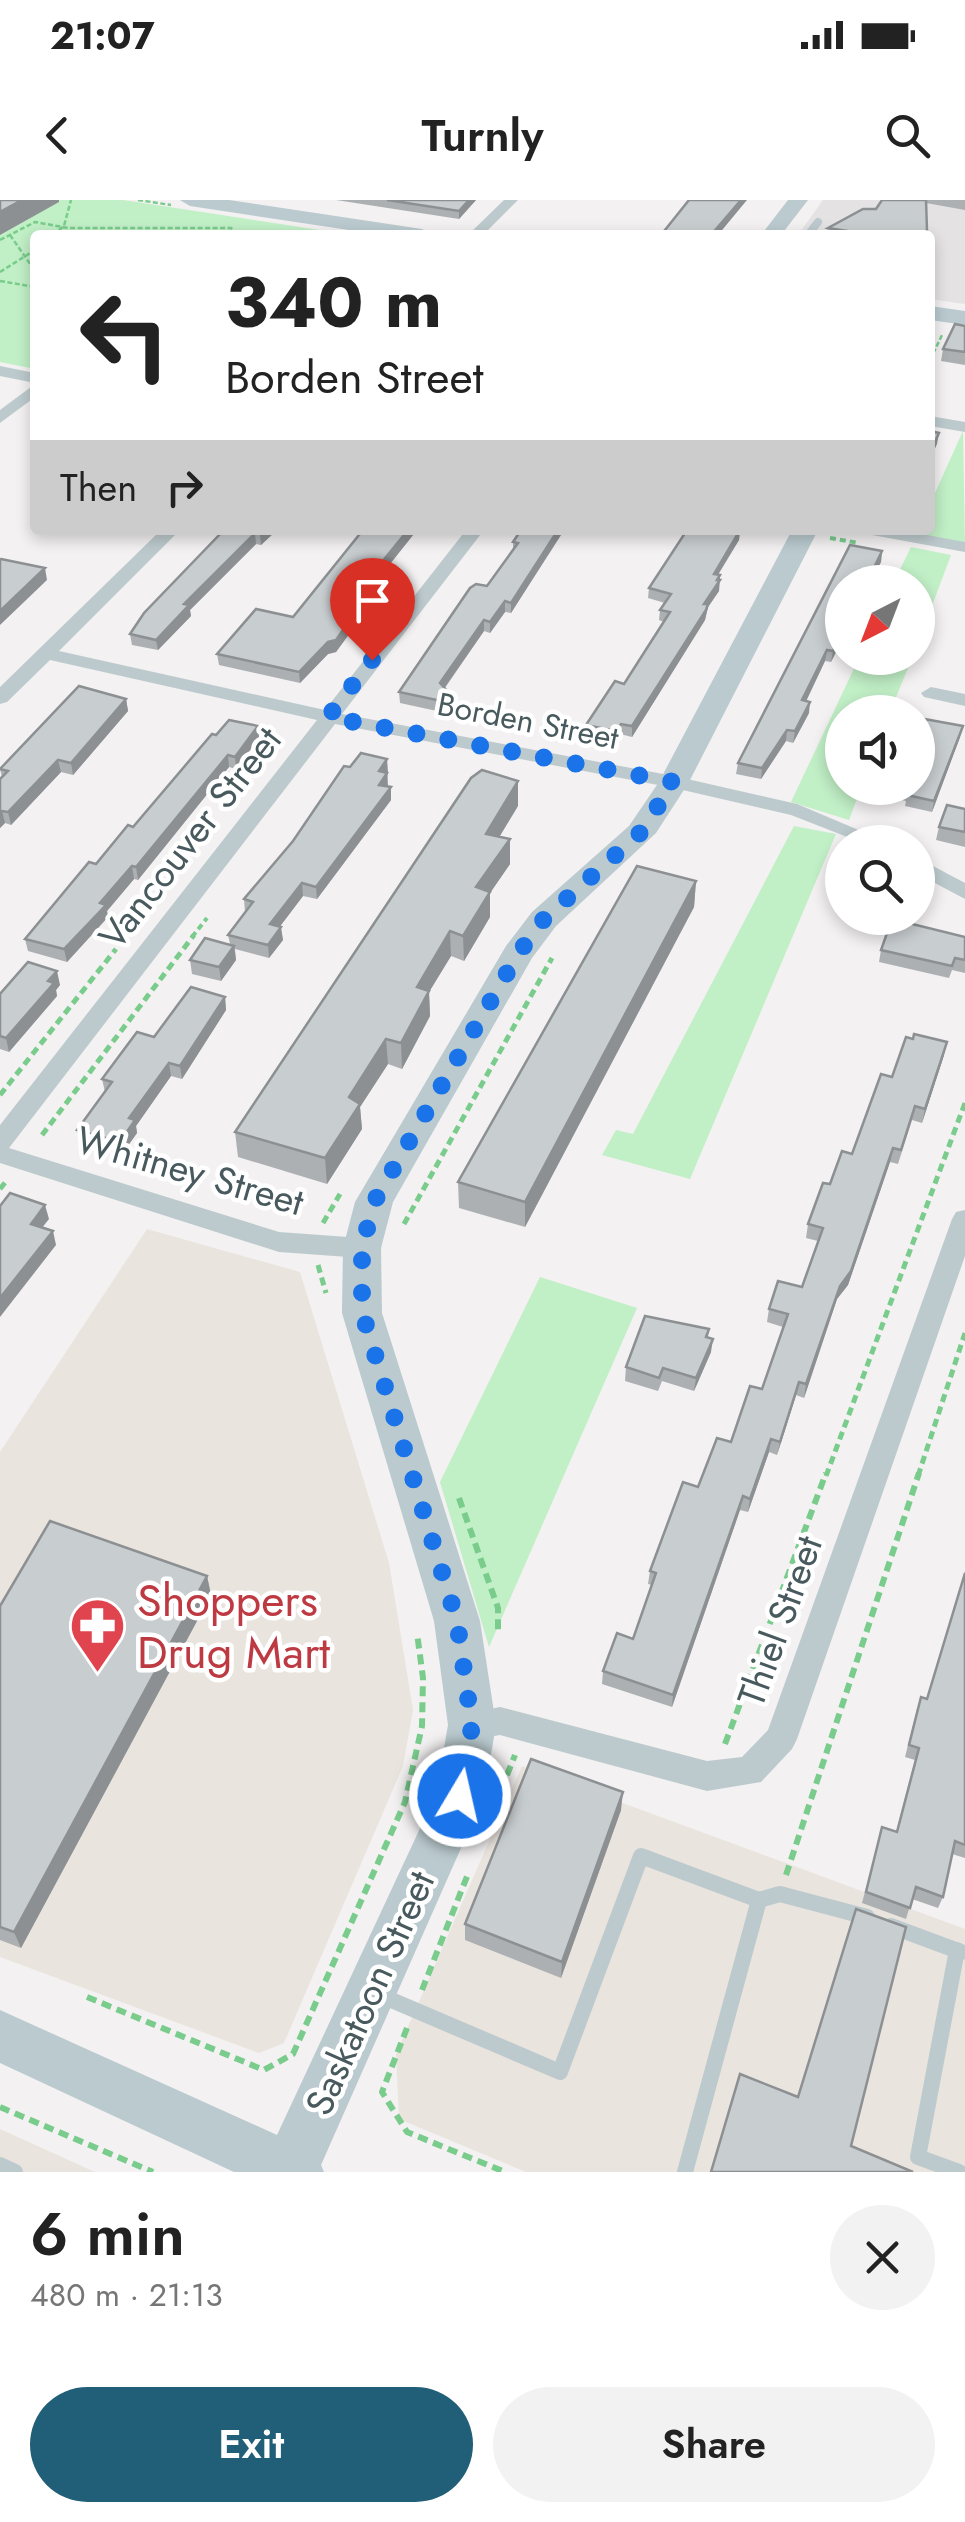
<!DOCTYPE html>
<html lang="en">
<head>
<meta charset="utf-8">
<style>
	body { margin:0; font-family:Jost,sans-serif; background:#f2f2f2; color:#222; height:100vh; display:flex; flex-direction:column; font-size:38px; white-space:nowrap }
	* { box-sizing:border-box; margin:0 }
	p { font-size:32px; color:#767676 }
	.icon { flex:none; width:55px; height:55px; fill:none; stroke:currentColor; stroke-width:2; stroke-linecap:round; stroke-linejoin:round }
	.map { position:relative; height:1972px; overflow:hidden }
	.details { display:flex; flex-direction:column; background:#fff; flex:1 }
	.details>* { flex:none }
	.guide { position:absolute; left:30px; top:30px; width:905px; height:305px; border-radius:10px; box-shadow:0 5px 15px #0003; background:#fff; color:#222; overflow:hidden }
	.needle { width:65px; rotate:222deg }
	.tools { position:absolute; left:825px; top:365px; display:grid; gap:20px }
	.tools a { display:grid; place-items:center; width:110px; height:110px; border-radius:50%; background:#fff; box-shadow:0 5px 15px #0003; font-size:50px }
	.pin { position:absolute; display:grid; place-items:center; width:85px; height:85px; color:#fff; margin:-102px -42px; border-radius:50% 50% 50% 0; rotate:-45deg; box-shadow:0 0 10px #0007 }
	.pin .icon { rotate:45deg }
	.me { position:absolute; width:110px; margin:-55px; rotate:9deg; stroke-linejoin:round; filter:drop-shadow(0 0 8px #0008) }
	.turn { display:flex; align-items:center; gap:35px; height:210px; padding:0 30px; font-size:45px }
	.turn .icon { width:130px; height:130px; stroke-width:2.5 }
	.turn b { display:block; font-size:70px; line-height:85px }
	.then { display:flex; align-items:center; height:95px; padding:0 30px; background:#0003; gap:20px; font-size:38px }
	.round { display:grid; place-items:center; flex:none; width:105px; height:105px; border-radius:52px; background:#f2f2f2 }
	.summary { display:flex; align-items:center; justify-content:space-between; height:170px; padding:0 30px }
	h1 { font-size:60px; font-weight:600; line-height:75px }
	.cta { display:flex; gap:20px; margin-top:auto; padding:20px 30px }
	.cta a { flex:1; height:115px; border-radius:60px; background:#205f77; color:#fff; font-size:40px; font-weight:600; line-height:115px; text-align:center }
	.cta a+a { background:#f2f2f2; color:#222 }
	.status { display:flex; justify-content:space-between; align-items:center; height:70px; padding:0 50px; background:#fff; direction:ltr }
	.status svg { height:28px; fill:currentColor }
	header { display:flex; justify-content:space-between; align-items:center; height:130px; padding:0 30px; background:#fff; font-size:45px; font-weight:600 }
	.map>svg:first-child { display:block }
</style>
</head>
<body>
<div class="status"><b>21:07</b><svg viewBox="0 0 49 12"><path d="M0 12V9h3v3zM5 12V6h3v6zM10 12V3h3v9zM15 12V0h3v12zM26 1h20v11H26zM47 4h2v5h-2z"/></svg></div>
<header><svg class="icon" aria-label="back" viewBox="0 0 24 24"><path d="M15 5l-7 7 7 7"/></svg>Turnly<svg class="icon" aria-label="search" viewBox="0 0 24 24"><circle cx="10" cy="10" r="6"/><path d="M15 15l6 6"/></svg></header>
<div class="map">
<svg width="965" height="1972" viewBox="0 0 965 1972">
	<rect width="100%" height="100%" fill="#f3f1f1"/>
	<g fill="#eae4de">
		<polygon points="147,1029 300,1072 389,1363 413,1510 403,1566 284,1843 259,1853 0,1757 0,1252"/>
		<polygon points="522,1566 965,1729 965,1972 526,1972 399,1919 396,1854"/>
		<polygon points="0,1929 95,1972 0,1972"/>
	</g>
	<polygon fill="#e4e2e3" points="823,0 965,0 965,104 930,99 930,35 798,35"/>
	<g fill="#c1efc6">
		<polygon points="0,0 123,0 352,35 35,35 35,169 0,162"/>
		<polygon points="963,231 965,344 915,335 918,330 930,330 930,304"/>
		<polygon points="911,347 951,355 918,443 918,382 894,382"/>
		<polygon points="859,458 912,458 890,512 842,512 842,588 861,588 849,620 791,602"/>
		<polygon points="794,626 836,634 690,979 602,955 616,930 633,934"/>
		<polygon points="540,1077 637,1108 489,1447 440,1282"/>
	</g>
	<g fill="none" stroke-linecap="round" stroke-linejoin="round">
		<g stroke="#79cc8c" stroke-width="2.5" stroke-dasharray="5 2.5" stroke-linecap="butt">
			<polyline points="138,0 171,5"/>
			<polyline points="10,35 35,71"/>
			<polyline points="53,35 64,26 71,0"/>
			<polyline points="0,40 35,22 68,28 231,28 238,35"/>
			<polyline points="0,72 35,50"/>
			<polyline points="0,81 35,87"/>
			<polyline points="930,160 942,135"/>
		</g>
		<g stroke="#79cc8c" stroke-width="4" stroke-dasharray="6 4" stroke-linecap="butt">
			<polyline points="830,338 859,343"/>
			<polyline points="897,635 911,642"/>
			<polyline points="192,737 207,718"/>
		</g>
		<g stroke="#79cc8c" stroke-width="5" stroke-dasharray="8 5" stroke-linecap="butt">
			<polyline points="0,895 116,749"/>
			<polyline points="42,935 194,735"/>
			<polyline points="0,989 7,980"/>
			<polyline points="323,1023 340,994"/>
			<polyline points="404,1024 552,758"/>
			<polyline points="318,1065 326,1093"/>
			<polyline points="826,1276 965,903"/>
			<polyline points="918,1276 965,1133"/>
		</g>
		<g stroke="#79cc8c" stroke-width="6" stroke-dasharray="10 6" stroke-linecap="butt">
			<polyline points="459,1298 498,1408 498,1430"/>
			<polyline points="725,1544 826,1273"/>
			<polyline points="501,1590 515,1555"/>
			<polyline points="786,1675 919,1273"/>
			<polyline points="422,1790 468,1674"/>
			<polyline points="87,1797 264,1870 293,1854 405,1602 422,1526 423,1478 417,1433"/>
			<polyline points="407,1828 382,1892 407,1932 505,1972"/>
			<polyline points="0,1907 153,1972"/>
		</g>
		<polyline stroke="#bdcacd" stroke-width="8" points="808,35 818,22"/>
		<g stroke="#bdcacd" stroke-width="16">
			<polyline points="759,1700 780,1694 867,1717"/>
			<polyline points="891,1726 961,1752"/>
			<polyline points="957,1750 918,1957 959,1972"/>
			<polyline points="382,1796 560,1872 641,1656 759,1700 685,1972"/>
			<polyline points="0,1965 15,1972"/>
		</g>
		<g fill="#bdcacd" fill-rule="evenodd">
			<polygon points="504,0 518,0 483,35 468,35"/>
			<polygon points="0,166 35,173 35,183 0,176"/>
			<polygon points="35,184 35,197 0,223 0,210"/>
			<polygon points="930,216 965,222 965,232 930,226"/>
			<polygon points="161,330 180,330 59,451 325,510 466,330 484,330 342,514 674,576 797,604 887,642 860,642 791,615 674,588 335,524 9,948 279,1032 362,1038 371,1041 375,1048 371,1055 362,1058 279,1052 0,963 0,925 317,520 50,460 7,502 0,504 0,487"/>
			<polygon points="863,330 900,330 965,342 965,352 872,335"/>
			<polygon points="931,487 965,494 965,506 924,497 921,493"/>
			<polygon points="918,658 965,683 965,699 918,674"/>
			<polygon points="965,1010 965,1056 797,1539 792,1549 761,1582 707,1591 500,1535 472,1540 461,1535 456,1525 461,1515 500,1507 707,1561 742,1557 768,1530 952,1019 956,1012"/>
		</g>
		<g fill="#bacacf" fill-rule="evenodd">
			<polygon points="180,0 229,0 422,29 432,35 382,35 190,6"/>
			<polygon points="788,0 808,0 781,35 761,35"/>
			<polygon points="930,106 965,111 965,125 930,120"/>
			<polygon points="792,330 818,330 689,582 656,633 556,726 532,758 393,1002 381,1048 382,1113 480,1421 496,1525 484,1596 321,1965 324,1972 234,1972 0,1863 0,1810 277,1935 436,1594 448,1525 434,1421 342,1113 343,1048 355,1002 506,746 532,712 629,626 659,582"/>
		</g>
	</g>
	<g fill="#acb0b3">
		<polygon points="336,0 476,0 459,19"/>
		<polygon points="882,0 965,0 965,10 926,3 926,35 827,35 828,28 876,9"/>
		<polygon points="965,126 965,165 941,161 943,149"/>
		<polygon points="224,330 277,330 261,345 256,344 190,410 191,416 158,450 132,445 130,434"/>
		<polygon points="417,330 355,408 355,426 336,452 328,454 300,483 219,465 217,454 293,417"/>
		<polygon points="521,330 563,330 511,413 505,412 490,433 484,431 445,488 460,505 460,516 400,503 399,492 487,386 513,349 513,342"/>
		<polygon points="740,330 739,340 718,375 720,375 719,391 708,407 705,420 632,537 620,534 616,542 585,535 586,525 624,484 664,422 659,420 660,410 665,403 648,398 649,388"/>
		<polygon points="882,351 881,362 831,462 825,461 806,501 809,513 793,543 786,541 761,579 736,574 738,563"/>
		<polygon points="126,499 128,511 73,575 61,572 11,625 5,623 0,628 2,577 0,569"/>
		<polygon points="258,526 259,538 236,569 229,567 138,680 134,679 107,711 108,717 67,762 28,751 25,739 133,627 216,535"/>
		<polygon points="960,537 932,612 905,606 906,601 890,597 891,588 918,588"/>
		<polygon points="388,572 387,587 391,587 391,600 317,699 303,696 280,726 283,740 269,758 235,749 236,760 221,781 192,774 190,760 230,744 228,735 245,712 244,699"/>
		<polygon points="518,606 499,637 510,664 490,693 490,717 464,761 451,756 429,792 430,816 402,869 388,864 360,907 362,929 327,984 238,957 235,932"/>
		<polygon points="965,609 965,647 936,640 939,627"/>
		<polygon points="696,681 694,707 525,1027 459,1008 458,982"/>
		<polygon points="965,737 965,773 952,770 949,778 879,762 881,750"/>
		<polygon points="60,785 56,790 57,796 9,852 0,849 0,794"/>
		<polygon points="225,797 226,810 182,879 171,876 136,926 137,933 122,954 80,943 77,930 105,892 102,879 154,837"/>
		<polygon points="944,855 922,923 912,920 898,964 890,962 848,1085 837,1099 804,1198 796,1195 777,1255 769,1252 748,1312 740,1310 672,1507 602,1484 603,1471 633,1439 652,1385 648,1384 650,1371 698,1287 731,1242 762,1189 783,1127 767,1122 769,1109 802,1087 818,1041 806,1038 808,1024 830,984 852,954 892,877"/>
		<polygon points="709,1129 708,1137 711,1152 694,1191 662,1181 658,1191 625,1181 626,1167"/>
		<polygon points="965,1371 965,1658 952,1654 943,1697 938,1708 912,1699 906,1719 862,1703 882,1627 896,1632 915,1560 905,1557 917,1509 921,1497 927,1499"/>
		<polygon points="207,1376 211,1395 21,1748 0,1740 0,1406"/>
		<polygon points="621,1610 561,1778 465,1740 465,1724"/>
	</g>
	<g fill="#8c9092">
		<polygon points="22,0 59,0 59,2 0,35 0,12"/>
		<polygon points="469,0 476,0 459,19 459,11"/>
		<polygon points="741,0 747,0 718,35 711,35"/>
		<polygon points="939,233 937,244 930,260 930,252"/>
		<polygon points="265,330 277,330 261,345 260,334"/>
		<polygon points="408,330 417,330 347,418 346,406"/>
		<polygon points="558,330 563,330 563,332 511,413 511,403"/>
		<polygon points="740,330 739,340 712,384 714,374"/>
		<polygon points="255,333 256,344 190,410 191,416 158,450 156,440 184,404"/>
		<polygon points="882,351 881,362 870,382 867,382"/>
		<polygon points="45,368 47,380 0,425 0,411"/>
		<polygon points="720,375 719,391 708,407 705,420 632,537 632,526"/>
		<polygon points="505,401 505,412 490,433 490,422"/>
		<polygon points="355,408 355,426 336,452 328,454 300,483 299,472 328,442"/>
		<polygon points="484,420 484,431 440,494 440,483"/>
		<polygon points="842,432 842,440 831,462 833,451"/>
		<polygon points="827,450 825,461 801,512 802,500"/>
		<polygon points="126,499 128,511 73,575 71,563"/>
		<polygon points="810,502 809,513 793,543 795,531"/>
		<polygon points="621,524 620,534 616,542 616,531"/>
		<polygon points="258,526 259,538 236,569 235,557"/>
		<polygon points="963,526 960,537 932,612 934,601"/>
		<polygon points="787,530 786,541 761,579 762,568"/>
		<polygon points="228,555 229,567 138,680 136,667"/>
		<polygon points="387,559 388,572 379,584 379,571"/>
		<polygon points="58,560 61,572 11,625 8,612"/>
		<polygon points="387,573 388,586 380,597 379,585"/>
		<polygon points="518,581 518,606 486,659 486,634"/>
		<polygon points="391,587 391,600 317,699 316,687"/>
		<polygon points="2,611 5,623 0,628 0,613"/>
		<polygon points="510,639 510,664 490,693 490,717 464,761 463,736 476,687"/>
		<polygon points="132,666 134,679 107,711 108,717 67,762 64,749"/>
		<polygon points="696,681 694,707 525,1027 525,1002"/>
		<polygon points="302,683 303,696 272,737 270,724"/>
		<polygon points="281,727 283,740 269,758 268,745"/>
		<polygon points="450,731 451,756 429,792 430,816 402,869 401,843 417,787"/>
		<polygon points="234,746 236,760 221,781 219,767"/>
		<polygon points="57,771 60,785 56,790 57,796 9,852 6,838"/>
		<polygon points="225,797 226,810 182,879 180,866"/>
		<polygon points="386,839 388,864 360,907 362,929 327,984 325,958 349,897"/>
		<polygon points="947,842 944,855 922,923 925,909"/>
		<polygon points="169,863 171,876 136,926 137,933 122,954 120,942 129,918"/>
		<polygon points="893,948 890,962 848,1085 837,1099 804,1198 806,1184 840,1086"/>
		<polygon points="45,1005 49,1019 34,1038 31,1024"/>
		<polygon points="53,1031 56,1045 0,1117 0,1098"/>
		<polygon points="713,1139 711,1152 694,1191 696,1178"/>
		<polygon points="799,1182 796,1195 777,1255 780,1242"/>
		<polygon points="771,1239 769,1252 748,1312 750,1299"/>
		<polygon points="743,1296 740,1310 672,1507 673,1495"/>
		<polygon points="207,1376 211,1395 21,1748 14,1732"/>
		<polygon points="623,1592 621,1610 561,1778 562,1762"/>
	</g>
	<g fill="#c8cdd0" stroke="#8c9092" stroke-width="2.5">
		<polygon points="0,0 22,0 0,12"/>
		<polygon points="387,0 469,0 459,11"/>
		<polygon points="689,0 741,0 711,35 661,35"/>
		<polygon points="882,0 926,0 927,30 918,35 873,35 828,28 863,9 876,9"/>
		<polygon points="955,124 965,126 965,152 943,149"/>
		<polygon points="930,231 939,233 930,252"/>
		<polygon points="224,330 265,330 260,334 255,333 184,404 189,405 156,440 130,434 144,413"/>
		<polygon points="363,330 408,330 346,406 355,408 351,414 354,414 336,440 328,442 299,472 217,454 256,409 293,417"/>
		<polygon points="521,330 558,330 511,403 505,401 490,422 484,420 440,483 460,505 399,492 470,388 476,384 487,386 518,343 513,342"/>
		<polygon points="687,330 740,330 714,374 720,375 717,380 720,380 704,404 708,404 706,410 632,526 621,524 616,531 586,525 615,481 624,484 670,412 660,410 671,394 649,388"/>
		<polygon points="850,345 882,351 867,382 842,382 842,432 833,451 827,450 802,500 810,502 795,531 787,530 762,568 738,563"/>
		<polygon points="1,359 45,368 0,411 0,360"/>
		<polygon points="79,486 126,499 71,563 58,560 8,612 2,611 0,613 0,579 8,571 0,569"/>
		<polygon points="919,518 963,526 934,601 907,595 909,590 897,588 918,588"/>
		<polygon points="229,520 258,526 235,557 228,555 136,667 132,666 100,703 106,705 64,749 25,739 89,662 96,664 128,625 133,627 212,534 216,535"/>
		<polygon points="361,553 387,559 379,571 387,573 379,585 391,587 316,687 302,683 270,724 281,727 268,745 228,735 253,702 244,699 293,641 344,566 350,567"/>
		<polygon points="482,570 518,581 486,634 510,639 476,687 490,692 463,736 450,731 417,787 429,791 401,843 386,839 349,897 360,904 325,958 235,932 471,578"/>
		<polygon points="947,605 965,609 965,632 939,627"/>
		<polygon points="637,666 696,681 525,1002 458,982"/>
		<polygon points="892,719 965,737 965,760 955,758 952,766 881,750"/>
		<polygon points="205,738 234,746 219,767 190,760"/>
		<polygon points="28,762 57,771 48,781 54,783 6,838 0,836 0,794"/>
		<polygon points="191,787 225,797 180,866 169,863 129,918 135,920 120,942 77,930 112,882 102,879 137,832 154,837"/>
		<polygon points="914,834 947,842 925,909 915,906 901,950 893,948 851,1071 840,1086 806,1184 799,1182 780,1242 771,1239 750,1299 743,1296 673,1495 603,1471 617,1433 633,1439 656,1373 650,1371 683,1282 698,1287 717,1238 731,1242 750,1186 762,1189 788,1114 769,1109 778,1081 802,1087 823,1028 808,1024 823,983 830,984 842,951 852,954 881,874 892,877 906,837 913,839"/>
		<polygon points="10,993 45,1005 31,1024 53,1031 0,1098 0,1006"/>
		<polygon points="645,1116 709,1129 706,1137 713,1139 696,1178 663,1168 659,1178 626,1167"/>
		<polygon points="50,1321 207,1376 14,1732 0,1727 0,1406"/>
		<polygon points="965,1373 965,1645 955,1641 943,1697 916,1687 910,1708 866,1692 882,1627 897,1632 919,1548 909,1545 921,1497 927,1499"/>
		<polygon points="531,1559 623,1592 562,1762 465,1724"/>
		<polygon points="856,1709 906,1727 851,1946 913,1972 711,1972 740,1874 798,1897"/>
	</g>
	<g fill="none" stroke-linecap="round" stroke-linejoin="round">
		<polyline stroke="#1a73e8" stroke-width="18" stroke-dasharray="0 32.4" points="372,460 328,517 674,582 640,633 544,719 518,754 374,1002 362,1048 362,1112 457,1421 472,1526 460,1596"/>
	</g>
	<defs>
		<symbol id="pharmacy-pin" viewBox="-11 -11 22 30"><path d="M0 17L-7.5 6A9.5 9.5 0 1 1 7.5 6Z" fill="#e0444e" stroke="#fff"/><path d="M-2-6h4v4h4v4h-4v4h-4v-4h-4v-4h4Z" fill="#fff"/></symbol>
	</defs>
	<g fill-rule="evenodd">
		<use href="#pharmacy-pin" x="66" y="1394" width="63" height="86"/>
	</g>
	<g text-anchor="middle" stroke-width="9" stroke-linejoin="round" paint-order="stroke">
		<g font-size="32" fill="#495a5e" stroke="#fff">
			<text transform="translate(528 521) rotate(11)" y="11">Borden Street</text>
		</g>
		<g font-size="38" fill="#495a5e" stroke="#fff">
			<text transform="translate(190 638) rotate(-52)" y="13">Vancouver Street</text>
			<text transform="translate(190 971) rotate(16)" y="13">Whitney Street</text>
			<text transform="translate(780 1421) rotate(-70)" y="13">Thiel Street</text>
			<text transform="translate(370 1793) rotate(-66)" y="13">Saskatoon Street</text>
		</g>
		<g font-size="45" fill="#be3a42" stroke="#fff" text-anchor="start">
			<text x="137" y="1416">Shoppers<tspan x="137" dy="52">Drug Mart</tspan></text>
		</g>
	</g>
</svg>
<div class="tools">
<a><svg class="needle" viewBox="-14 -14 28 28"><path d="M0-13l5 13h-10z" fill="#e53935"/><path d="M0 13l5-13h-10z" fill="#767676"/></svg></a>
<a><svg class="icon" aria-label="sound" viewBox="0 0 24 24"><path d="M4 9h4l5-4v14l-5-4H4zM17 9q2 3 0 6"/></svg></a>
<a><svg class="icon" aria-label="search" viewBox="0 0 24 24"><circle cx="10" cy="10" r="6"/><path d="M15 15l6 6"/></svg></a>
</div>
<div class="pin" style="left:372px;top:460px;background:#d93025"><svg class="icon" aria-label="arrive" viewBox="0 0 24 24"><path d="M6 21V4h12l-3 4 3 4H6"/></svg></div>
<svg class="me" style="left:460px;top:1596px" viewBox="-20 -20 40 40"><circle r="17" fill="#1a73e8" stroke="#fff" stroke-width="3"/><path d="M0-11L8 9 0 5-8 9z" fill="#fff"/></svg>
<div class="guide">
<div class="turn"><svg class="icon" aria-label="left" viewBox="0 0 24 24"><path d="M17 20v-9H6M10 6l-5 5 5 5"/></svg><div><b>340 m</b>Borden Street</div></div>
<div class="then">Then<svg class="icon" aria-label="right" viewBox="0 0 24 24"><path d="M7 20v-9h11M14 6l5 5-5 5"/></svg></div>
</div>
</div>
<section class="details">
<div class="summary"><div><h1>6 min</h1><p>480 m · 21:13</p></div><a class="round"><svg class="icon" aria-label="close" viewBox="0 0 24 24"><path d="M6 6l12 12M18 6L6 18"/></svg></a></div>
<div class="cta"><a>Exit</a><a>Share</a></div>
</section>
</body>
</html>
